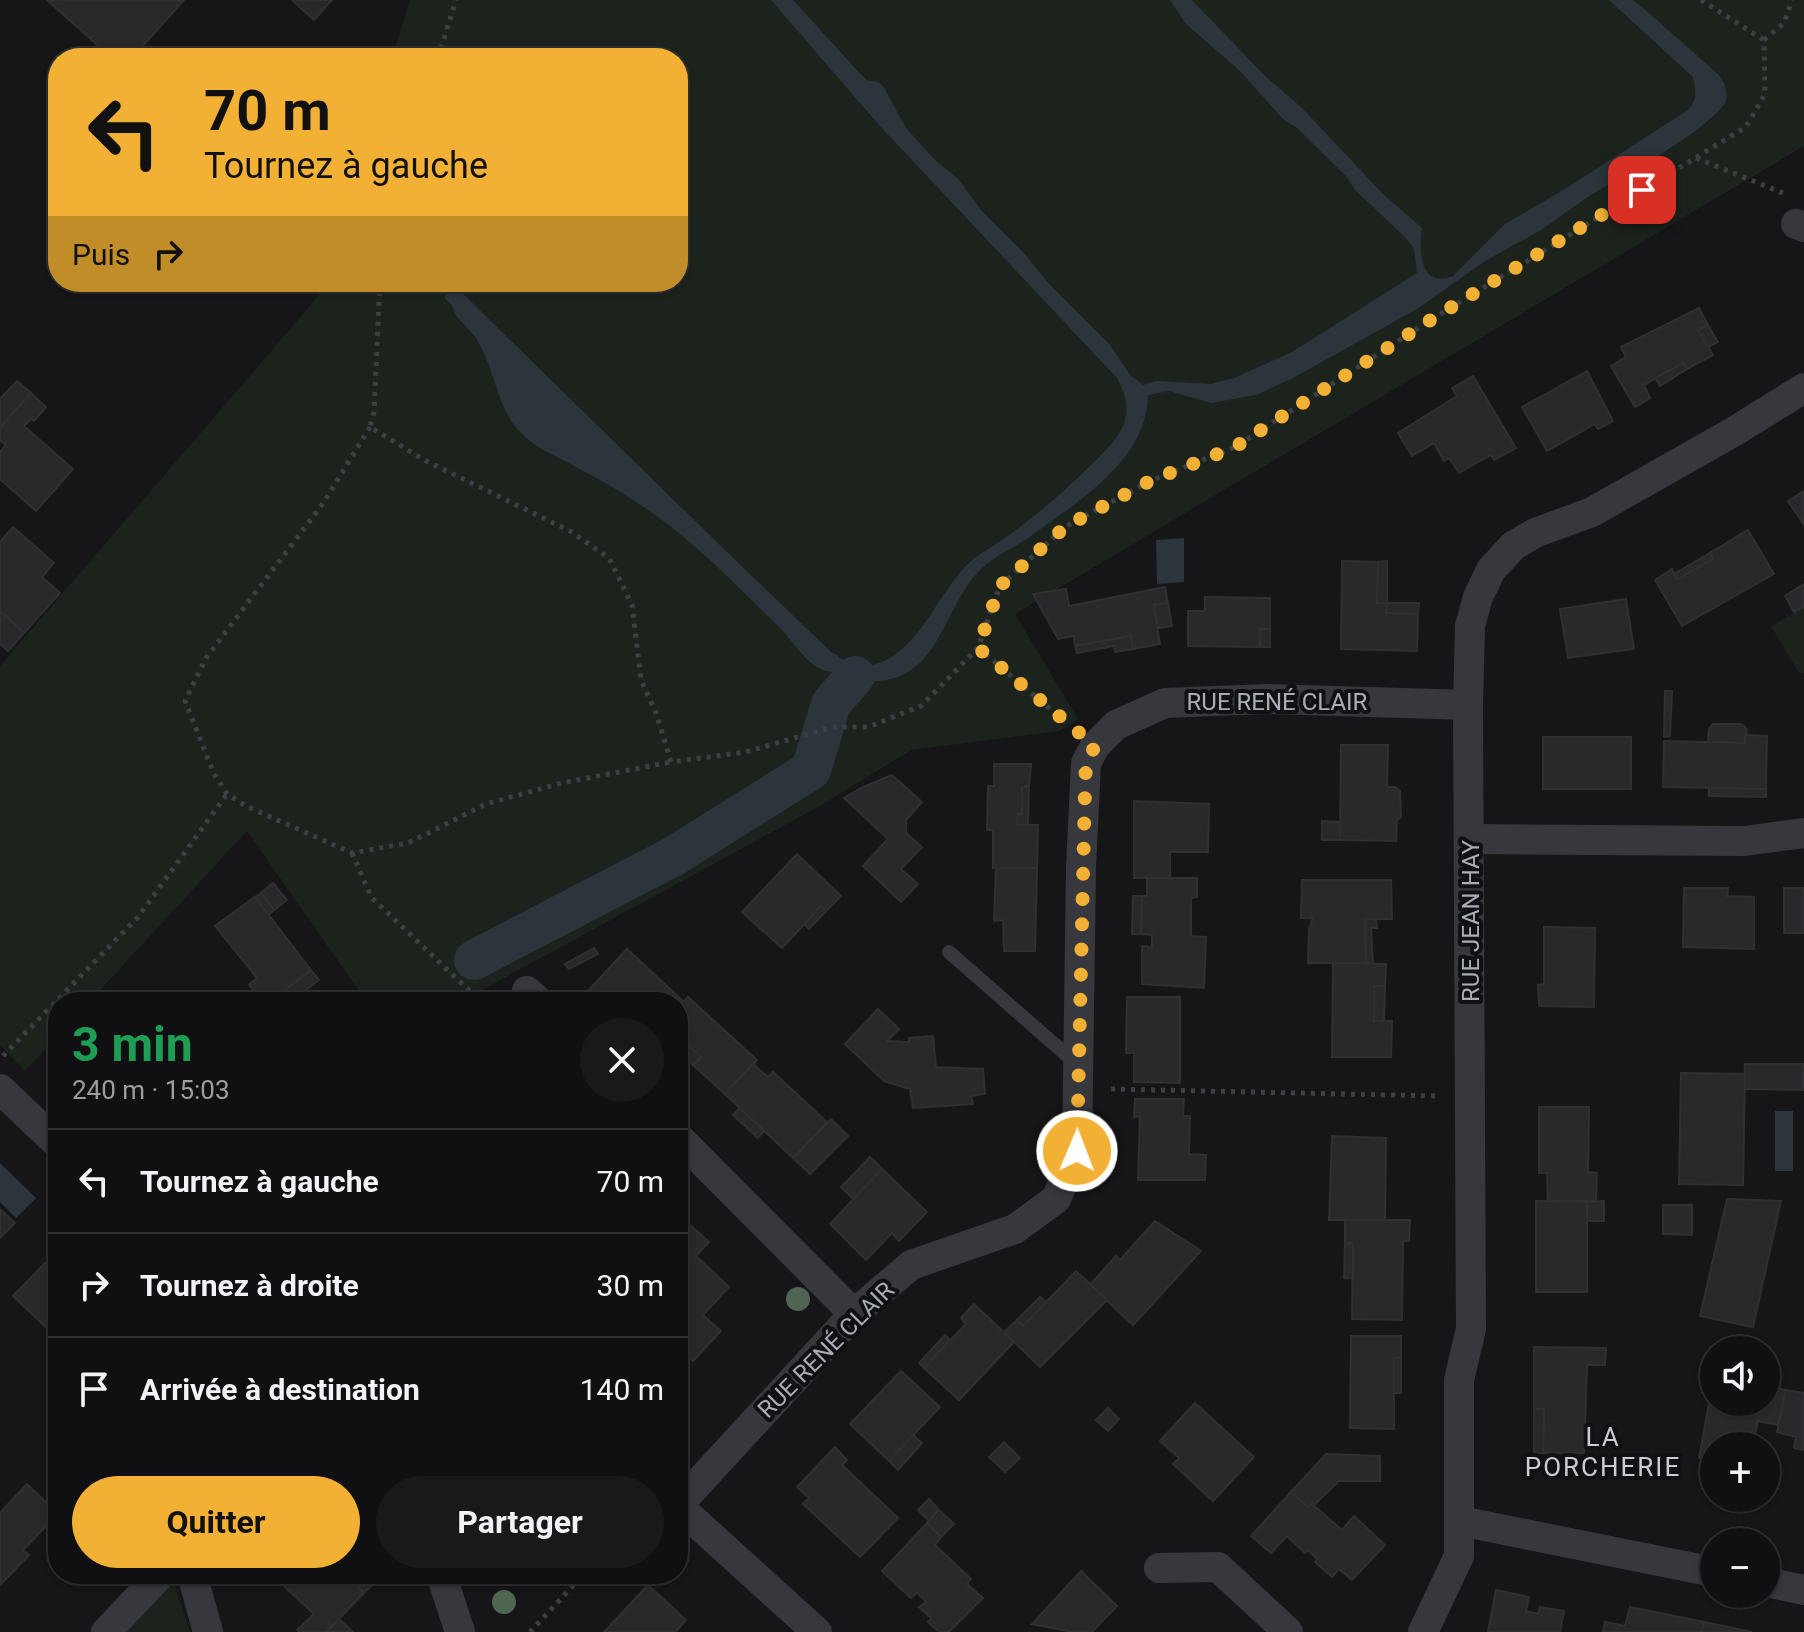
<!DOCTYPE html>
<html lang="fr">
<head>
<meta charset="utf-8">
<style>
	body { margin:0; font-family:Roboto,sans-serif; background:#19191b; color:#f1f3f6; height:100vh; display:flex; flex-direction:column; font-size:30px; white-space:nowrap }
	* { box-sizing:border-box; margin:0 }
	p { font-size:26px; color:#9c9d9f }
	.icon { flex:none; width:44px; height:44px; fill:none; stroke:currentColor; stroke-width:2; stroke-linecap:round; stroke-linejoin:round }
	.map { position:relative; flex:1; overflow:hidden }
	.sheet { position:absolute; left:48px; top:992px; width:640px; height:592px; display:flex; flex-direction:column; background:#101012; border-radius:32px; box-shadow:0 2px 6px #0004,0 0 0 2px #303032 }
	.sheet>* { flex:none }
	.hud { position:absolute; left:48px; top:48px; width:640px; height:244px; border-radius:32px; box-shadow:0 2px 6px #0004,0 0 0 2px #303032; background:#f2b134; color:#111; overflow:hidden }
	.tools { position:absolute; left:1700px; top:1336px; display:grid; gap:16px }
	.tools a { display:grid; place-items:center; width:80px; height:80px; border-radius:50%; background:#101012; box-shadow:0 2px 6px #0004,0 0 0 2px #303032; font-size:40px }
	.pin { position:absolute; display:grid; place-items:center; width:68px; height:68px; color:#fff; margin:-34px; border-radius:16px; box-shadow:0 4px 12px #0006 }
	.me { position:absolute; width:88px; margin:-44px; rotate:1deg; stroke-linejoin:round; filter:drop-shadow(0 0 6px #0008) }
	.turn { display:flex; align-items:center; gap:28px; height:168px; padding:0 24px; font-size:36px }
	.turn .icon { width:104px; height:104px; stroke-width:2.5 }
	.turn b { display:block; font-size:56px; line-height:68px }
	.then { display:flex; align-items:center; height:76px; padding:0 24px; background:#0003; gap:16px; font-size:30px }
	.round { display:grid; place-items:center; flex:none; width:84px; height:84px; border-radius:42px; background:#19191b }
	.summary { display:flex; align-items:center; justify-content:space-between; height:136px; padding:0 24px }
	h1 { font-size:48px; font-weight:700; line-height:60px; color:#1e9e55 }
	.action { display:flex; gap:16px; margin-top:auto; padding:16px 24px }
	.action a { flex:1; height:92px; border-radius:48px; background:#f2b134; color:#111; font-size:32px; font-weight:700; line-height:92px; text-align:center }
	.action a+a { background:#19191b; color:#f1f3f6 }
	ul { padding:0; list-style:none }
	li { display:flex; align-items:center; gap:24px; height:104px; padding:0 24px; border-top:2px solid #303032 }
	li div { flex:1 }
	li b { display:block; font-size:30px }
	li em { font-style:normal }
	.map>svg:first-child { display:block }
</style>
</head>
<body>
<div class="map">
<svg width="1804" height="1632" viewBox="0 0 1804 1632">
	<rect width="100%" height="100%" fill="#161618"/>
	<g fill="#1c231d">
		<polygon points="410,0 1804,0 1804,146 1015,614 1078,719 1059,731 911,750 820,806 460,1002 367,1002 247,831 89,1002 58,1002 58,1036 25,1071 0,1045 0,666 316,299 321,282 678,282 678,58 392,58"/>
		<polygon points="1804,607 1804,673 1799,673 1771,626"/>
		<polygon points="174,1582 190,1632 127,1632"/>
	</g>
	<g fill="#2c353c">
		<path d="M771,0H793L866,80L878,82L883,86L906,128L935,160L958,179L982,211L1025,254L1049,284L1110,345L1130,375L1143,385L1156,381L1211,384L1234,378L1292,352L1417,273L1414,249L1406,238L1355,190L1346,176L1296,127L1284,120L1240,71L1185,23L1170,0H1192L1267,78L1301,107L1383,194L1422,228C1419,250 1419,289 1453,276L1505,224L1565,189L1688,110C1698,99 1696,92 1693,77L1609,0H1633L1642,7L1718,74L1724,83L1727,96L1725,103L1719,111L1697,130L1655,158L1589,196L1541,230L1485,261L1417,309L1293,378L1256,395L1211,403L1169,391L1148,395C1147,462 1075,503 1028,538C1012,549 991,558 978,572C942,611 938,684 869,681C861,681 854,674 846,672C839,671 829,673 823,670C804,662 794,642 780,628C740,589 699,546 654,514C630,497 603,481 576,467C557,456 536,449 520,432C498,410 495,372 480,345C468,321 446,320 453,289L457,288L827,650L837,655L846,665C913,677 931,598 970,562C980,553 994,546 1005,538C1037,515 1065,491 1093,463C1103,453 1115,442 1121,430C1131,413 1126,394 1117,378L879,125Z"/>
		<polygon points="1184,538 1184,582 1157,584 1156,540"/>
		<rect x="1775" y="1111" width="18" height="60"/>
		<polygon points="0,1163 36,1198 16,1218 0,1202"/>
	</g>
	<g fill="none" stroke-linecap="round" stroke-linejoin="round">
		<polyline stroke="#2c353c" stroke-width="12" points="451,296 832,661 847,668"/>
		<polyline stroke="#2c353c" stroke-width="40" points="474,960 674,856 811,770 831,704 855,676"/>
	</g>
	<g fill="#29292c" stroke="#303034" stroke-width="2">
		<polygon points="47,0 184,0 132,58 112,58"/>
		<polygon points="292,0 332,0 314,20"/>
		<polygon points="1699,308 1708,325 1698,330 1713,355 1687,369 1683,363 1644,385 1650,398 1635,407 1611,366 1626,357 1621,347"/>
		<polygon points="1708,325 1718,342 1708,347 1698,330"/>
		<polygon points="1683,363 1687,369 1660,386 1655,378"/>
		<polygon points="1587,371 1613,421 1598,429 1595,424 1547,451 1522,407"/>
		<polygon points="1473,376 1516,448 1494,460 1491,455 1459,473 1449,458 1444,461 1434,443 1412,456 1398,433 1457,396 1452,388"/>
		<polygon points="17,381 31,393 0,428 0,399"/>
		<polygon points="31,393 46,407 34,421 31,419 24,426 73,469 36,511 0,479 0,452 6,445 0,440 0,428"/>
		<polygon points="1804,491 1804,525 1788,501"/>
		<polygon points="13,527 54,563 42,577 60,593 24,633 0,611 0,542"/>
		<polygon points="1748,530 1774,574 1682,626 1655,580 1672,569 1677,579 1713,559 1710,553"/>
		<polygon points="1710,553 1713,559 1677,579 1674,574"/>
		<polygon points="1342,561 1378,562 1377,603 1387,603 1386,613 1418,614 1417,651 1341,649"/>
		<polygon points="1387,561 1387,603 1377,603 1378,562"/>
		<polygon points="1804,584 1804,607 1794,612 1785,596"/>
		<polygon points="1165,587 1168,603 1154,605 1160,644 1133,649 1131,636 1075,646 1074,636 1058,639 1033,594 1066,589 1069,606"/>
		<polygon points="1205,597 1270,598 1270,629 1260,629 1260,647 1188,646 1188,611 1205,611"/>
		<polygon points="1626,599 1634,649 1568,658 1560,609"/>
		<polygon points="1168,603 1172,626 1158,628 1154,605"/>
		<polygon points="1387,603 1419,603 1418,614 1386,613"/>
		<polygon points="0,611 24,633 8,651 0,644"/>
		<rect x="1260" y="629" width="10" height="18"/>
		<polygon points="1131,636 1133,649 1115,652 1114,646 1077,653 1075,646"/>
		<polygon points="1665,691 1672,691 1670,736 1664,737"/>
		<polygon points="1713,724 1742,724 1747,729 1745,743 1708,742 1709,729"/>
		<polygon points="1745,735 1767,736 1766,789 1663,787 1664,741 1745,743"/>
		<rect x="1543" y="737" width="88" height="52"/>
		<polygon points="1341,745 1388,745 1387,787 1395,787 1400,791 1401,817 1397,820 1396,841 1340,840"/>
		<polygon points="994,764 1031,764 1029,786 1022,787 1022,814 1018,814 1017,825 1038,825 1037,868 993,868 993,830 987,830 988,786 994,786"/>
		<polygon points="892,775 922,802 906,820 906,833 922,847 901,869 918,884 901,902 863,866 888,839 844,798 863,787"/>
		<polygon points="1029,786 1028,825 1017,825 1018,814 1022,814 1022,787"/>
		<polygon points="1709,788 1766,789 1766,797 1709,796"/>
		<polygon points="1134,801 1209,804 1208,852 1170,852 1170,878 1134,878"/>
		<polygon points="1322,821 1340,822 1340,840 1322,840"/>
		<polygon points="797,854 841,896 826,911 821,906 782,948 742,912"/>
		<polygon points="996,868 1037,868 1035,951 1004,951 1003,920 994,921"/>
		<polygon points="1147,878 1197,878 1197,897 1191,898 1191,936 1206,937 1204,988 1142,984 1142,946 1152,947 1152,935 1141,934 1142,896 1147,896"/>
		<polygon points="1302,880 1391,880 1392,919 1365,919 1366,963 1308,963 1309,929 1313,918 1301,918"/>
		<polygon points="273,883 287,900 274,910 261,893"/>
		<polygon points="1684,888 1728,888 1727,896 1754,897 1754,949 1683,947"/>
		<rect x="1784" y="888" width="20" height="45"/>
		<polygon points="261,893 274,910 269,915 255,897"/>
		<polygon points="1133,896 1142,896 1141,934 1132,934"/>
		<polygon points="255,897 311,970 269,1002 262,1002 249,985 257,978 215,926"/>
		<polygon points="821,906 826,911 809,929 804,924"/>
		<polygon points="1365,919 1376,919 1377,928 1371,928 1373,964 1366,963"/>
		<polygon points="1544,927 1595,928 1594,1007 1539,1006 1538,985 1544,984"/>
		<polygon points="594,948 598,954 569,969 565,964"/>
		<polygon points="627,949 684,1002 678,1008 678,1002 597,1002 587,992"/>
		<polygon points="1333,963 1386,964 1385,986 1374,986 1374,1021 1392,1021 1391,1057 1332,1057"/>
		<polygon points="311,970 319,980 290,1002 269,1002"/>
		<polygon points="1374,986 1385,986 1384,1021 1374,1021"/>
		<polygon points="688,997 757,1060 725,1094 693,1065 701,1057 678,1036 678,1008"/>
		<polygon points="1127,997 1180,997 1180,1083 1134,1082 1134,1053 1126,1053"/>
		<polygon points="878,1009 899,1029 887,1041 909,1042 909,1038 933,1036 936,1067 983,1069 985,1094 971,1096 973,1104 913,1108 910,1089 884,1081 845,1044"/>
		<polygon points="678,1036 701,1057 693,1065 678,1050"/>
		<polygon points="753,1064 768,1077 773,1072 827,1122 793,1158 725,1094"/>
		<polygon points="1745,1064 1803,1064 1803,1090 1744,1089"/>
		<polygon points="1681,1073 1745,1074 1743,1185 1679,1184"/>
		<polygon points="1135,1099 1184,1099 1183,1116 1190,1116 1189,1154 1206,1155 1205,1180 1138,1180 1140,1116 1134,1117"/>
		<polygon points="1539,1107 1589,1107 1588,1172 1597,1173 1596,1201 1548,1201 1547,1173 1539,1173"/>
		<polygon points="740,1108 764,1131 758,1138 733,1115"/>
		<polygon points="831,1119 848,1136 810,1174 793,1158"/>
		<polygon points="1332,1136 1386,1138 1385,1220 1329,1220"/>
		<polygon points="870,1157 882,1169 853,1199 841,1187"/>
		<polygon points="882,1169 927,1212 899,1241 892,1233 866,1260 830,1224"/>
		<polygon points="1727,1199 1781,1201 1753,1327 1700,1316"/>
		<polygon points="1536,1201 1587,1202 1587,1292 1536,1292"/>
		<polygon points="1604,1201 1604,1221 1587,1221 1587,1202"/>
		<polygon points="1663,1205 1692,1205 1692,1235 1663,1234"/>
		<polygon points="0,1209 15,1223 0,1238"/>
		<polygon points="1345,1220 1410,1220 1409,1241 1403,1241 1402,1320 1352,1319 1353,1243 1345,1244"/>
		<polygon points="1155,1221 1201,1251 1133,1325 1090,1285 1116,1256 1120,1260"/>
		<polygon points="691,1226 709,1242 696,1256 729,1287 703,1315 721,1331 693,1361 678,1347 678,1241"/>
		<polygon points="1353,1243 1353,1278 1344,1278 1345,1244"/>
		<polygon points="49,1259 58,1267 58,1339 13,1296"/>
		<polygon points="1076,1271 1107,1300 1040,1367 1004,1332 1017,1320 1023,1326"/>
		<polygon points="1040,1297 1046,1302 1023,1326 1017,1320"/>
		<polygon points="974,1304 1014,1342 959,1400 924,1368 966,1324 961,1318"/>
		<polygon points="945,1335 950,1340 924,1368 919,1363"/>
		<polygon points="1351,1336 1401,1336 1401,1358 1394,1358 1394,1429 1350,1428"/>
		<polygon points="1534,1347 1606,1348 1605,1365 1587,1365 1584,1453 1543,1453 1544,1409 1534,1409"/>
		<rect x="1394" y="1358" width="7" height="35"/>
		<polygon points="901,1371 940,1407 889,1461 850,1424"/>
		<polygon points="1766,1386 1786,1390 1778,1425 1758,1421 1752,1446 1714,1446 1714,1460 1699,1458 1710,1399 1760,1409 1761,1402 1766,1402"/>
		<polygon points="1786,1390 1804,1393 1804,1450 1794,1448 1796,1437 1777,1432"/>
		<polygon points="1195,1403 1254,1457 1213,1501 1173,1464 1179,1458 1160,1441"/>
		<polygon points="1108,1408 1119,1419 1108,1431 1096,1420"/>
		<polygon points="1534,1409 1544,1409 1543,1453 1534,1453"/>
		<polygon points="913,1435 922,1443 898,1470 889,1461"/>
		<polygon points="1004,1442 1020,1458 1005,1472 989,1457"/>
		<polygon points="835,1447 847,1460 842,1465 898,1518 860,1557 803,1504 809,1498 797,1487"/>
		<polygon points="1326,1454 1380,1456 1380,1481 1339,1481 1314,1505 1312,1504 1308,1507 1291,1492"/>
		<polygon points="27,1484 58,1514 23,1550 29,1555 0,1585 0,1513"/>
		<polygon points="1291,1492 1308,1507 1312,1504 1342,1530 1354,1516 1385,1545 1352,1580 1339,1569 1332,1577 1315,1562 1317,1559 1308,1550 1305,1553 1287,1536 1271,1553 1251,1536"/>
		<polygon points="929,1499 939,1510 929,1521 918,1510"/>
		<polygon points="939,1510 954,1524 941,1537 927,1523"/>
		<polygon points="927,1523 941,1537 935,1545 971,1579 967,1584 983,1598 949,1632 939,1632 928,1622 931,1618 919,1607 926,1602 917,1592 911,1598 882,1571"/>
		<polygon points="1081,1571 1117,1606 1092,1632 1072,1632 1032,1624"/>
		<polygon points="271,1574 345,1574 364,1593 326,1632 299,1632 297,1630 314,1614"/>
		<polygon points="345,1574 367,1574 375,1582 364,1593"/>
		<polygon points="648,1585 686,1620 675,1632 604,1632"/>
		<polygon points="1496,1590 1529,1597 1526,1611 1538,1614 1540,1607 1564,1611 1560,1632 1488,1632"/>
		<polygon points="1630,1607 1704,1622 1702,1632 1603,1632 1605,1622 1625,1626"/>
		<polygon points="339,1619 353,1632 326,1632"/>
		<polygon points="1704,1622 1752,1632 1702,1632"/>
	</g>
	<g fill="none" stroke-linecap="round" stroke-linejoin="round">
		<g stroke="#3d3f44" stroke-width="5" stroke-dasharray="4 6" stroke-linecap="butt">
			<polyline points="1701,0 1764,40"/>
			<polyline points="1764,40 1784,23 1792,0"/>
			<polyline points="438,58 456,0"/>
			<polyline points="1696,158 1783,193"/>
			<polyline points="380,282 374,412 370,427 426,461 570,531 609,558 632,605 641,680 656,713 671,762 746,752 832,727 868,727 921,706 978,648 1000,586 1065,527 1150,481 1235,447 1429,321 1746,127 1765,94 1764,40"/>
			<polyline points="370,427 324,502 206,658 185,701 214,774 227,794 246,806 352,853 408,843 486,804 562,783 671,762"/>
			<polyline points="978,648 1069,725"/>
			<polyline points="352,853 371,897 477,998 494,995"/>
			<polyline points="3,1056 138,917 227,794"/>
			<polyline points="1111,1089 1437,1096"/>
			<polyline points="530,1632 584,1574"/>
		</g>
		<polyline stroke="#37383d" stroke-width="14" points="949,952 1078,1065"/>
		<g stroke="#37383d" stroke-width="30">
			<polyline points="1796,224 1804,227"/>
			<polyline points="1471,839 1744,841 1804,833"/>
			<polyline points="527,991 539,1002"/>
			<polyline points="0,1089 58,1144"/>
			<polyline points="678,1137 854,1314"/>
			<polyline points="678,1505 854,1314 911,1265 1015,1229 1056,1199 1077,1151 1081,867 1086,763 1095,746 1116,725 1165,703 1267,699 1468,705"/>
			<polyline points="678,1506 817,1632"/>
			<polyline points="1460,1521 1714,1572"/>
			<polyline points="1159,1568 1218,1567 1288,1632"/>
			<polyline points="192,1574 208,1632"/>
			<polyline points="441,1574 460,1632"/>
			<polyline points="1766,1582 1804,1590"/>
			<polyline points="106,1632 161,1574"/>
			<polyline points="1423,1632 1459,1556 1459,1380 1471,1329 1468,705 1470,626 1478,597 1491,570 1513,546 1535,533 1592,512 1735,431 1804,388"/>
		</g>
	</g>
	<g fill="#506452">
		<circle cx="798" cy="1299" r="12"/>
		<circle cx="504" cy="1602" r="12"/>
	</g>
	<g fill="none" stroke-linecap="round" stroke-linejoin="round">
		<polyline stroke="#f2b134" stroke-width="14" stroke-dasharray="0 25.2" points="1077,1151 1085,789 1086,763 1095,746 978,648 1000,586 1065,527 1150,481 1235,447 1429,321 1642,190"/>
	</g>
	<g text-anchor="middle" stroke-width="8" stroke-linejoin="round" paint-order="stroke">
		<g font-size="24" fill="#a8adb8" stroke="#111113">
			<text x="1277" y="710">RUE RENÉ CLAIR</text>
			<text transform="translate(1471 921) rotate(-90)" y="8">RUE JEAN HAY</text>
			<text transform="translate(826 1350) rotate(-45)" y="8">RUE RENÉ CLAIR</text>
		</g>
		<g font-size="26" letter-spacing="2" fill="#c9ccd4" stroke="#111113">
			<text x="1603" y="1446">LA<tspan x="1603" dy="30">PORCHERIE</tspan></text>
		</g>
	</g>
</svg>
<div class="tools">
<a><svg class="icon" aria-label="sound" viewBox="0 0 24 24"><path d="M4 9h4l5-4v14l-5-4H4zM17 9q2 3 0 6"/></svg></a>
<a>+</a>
<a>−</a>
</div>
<div class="pin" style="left:1642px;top:190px;background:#d93025"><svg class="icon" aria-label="arrive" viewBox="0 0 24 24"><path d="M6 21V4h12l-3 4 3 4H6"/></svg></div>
<svg class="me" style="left:1077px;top:1151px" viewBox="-20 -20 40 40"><circle r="17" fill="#f2b134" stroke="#fff" stroke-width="3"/><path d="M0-11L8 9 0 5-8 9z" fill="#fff"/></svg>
<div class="hud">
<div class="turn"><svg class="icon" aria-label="left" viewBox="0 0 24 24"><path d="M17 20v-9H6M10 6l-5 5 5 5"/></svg><div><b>70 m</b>Tournez à gauche</div></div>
<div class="then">Puis<svg class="icon" aria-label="right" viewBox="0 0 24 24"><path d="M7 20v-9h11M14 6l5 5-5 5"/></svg></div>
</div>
<section class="sheet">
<div class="summary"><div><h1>3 min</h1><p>240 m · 15:03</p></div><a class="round"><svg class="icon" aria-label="close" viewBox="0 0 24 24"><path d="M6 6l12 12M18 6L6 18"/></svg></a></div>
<ul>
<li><svg class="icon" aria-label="left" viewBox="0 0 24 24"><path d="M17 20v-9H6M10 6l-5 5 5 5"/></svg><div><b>Tournez à gauche</b></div><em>70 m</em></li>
<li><svg class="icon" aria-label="right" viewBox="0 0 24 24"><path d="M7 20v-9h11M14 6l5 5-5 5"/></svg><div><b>Tournez à droite</b></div><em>30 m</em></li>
<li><svg class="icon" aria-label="arrive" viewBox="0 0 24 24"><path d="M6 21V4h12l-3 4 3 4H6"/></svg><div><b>Arrivée à destination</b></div><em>140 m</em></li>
</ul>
<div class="action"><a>Quitter</a><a>Partager</a></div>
</section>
</div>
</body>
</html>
